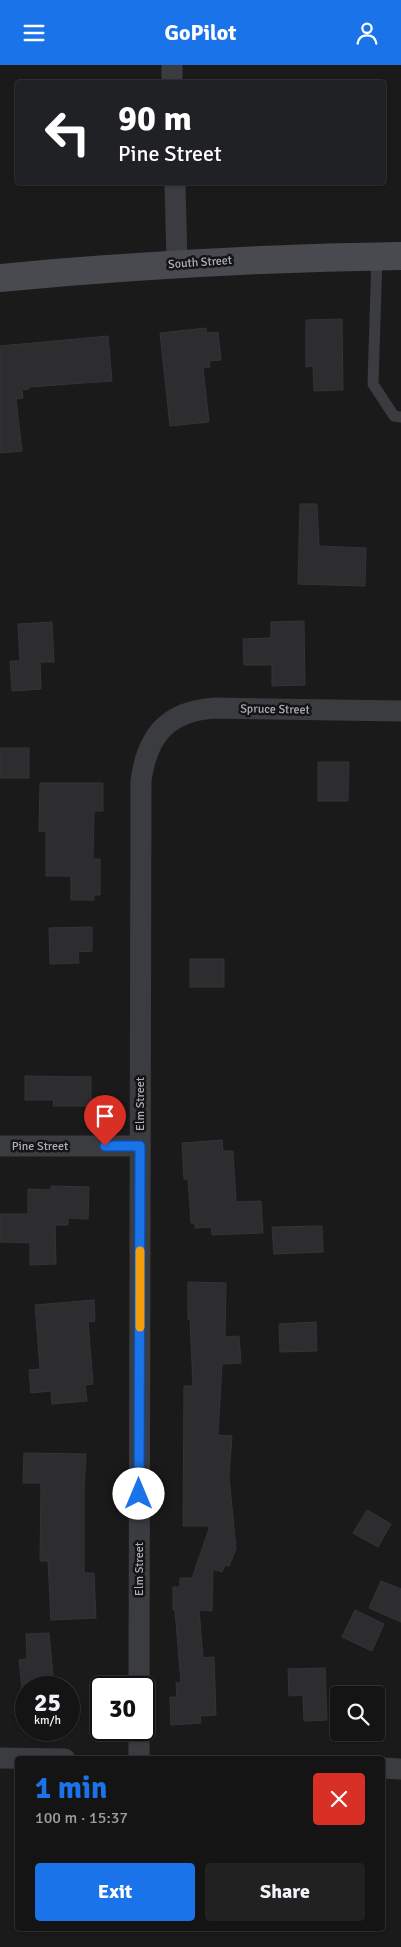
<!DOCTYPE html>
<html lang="en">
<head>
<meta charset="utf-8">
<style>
	body { margin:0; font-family:Signika,sans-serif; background:#212122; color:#f1f3f6; height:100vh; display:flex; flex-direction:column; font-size:19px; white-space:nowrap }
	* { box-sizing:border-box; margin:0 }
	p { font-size:16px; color:#9d9ea0 }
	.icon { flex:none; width:28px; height:28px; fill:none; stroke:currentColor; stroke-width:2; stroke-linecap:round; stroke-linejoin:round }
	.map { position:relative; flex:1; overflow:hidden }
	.panel { position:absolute; left:15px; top:1691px; width:370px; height:175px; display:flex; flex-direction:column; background:#141414; border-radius:5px; box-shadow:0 1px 4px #0004,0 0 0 1px #333334 }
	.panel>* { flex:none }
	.hud { position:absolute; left:15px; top:15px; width:371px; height:105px; border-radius:5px; box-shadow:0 1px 4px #0004,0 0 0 1px #333334; background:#202124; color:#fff; overflow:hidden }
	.fabs { position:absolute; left:330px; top:1621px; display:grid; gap:10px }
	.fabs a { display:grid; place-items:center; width:55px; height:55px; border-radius:5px; background:#141414; box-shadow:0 1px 4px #0004,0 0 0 1px #333334; font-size:25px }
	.speed { position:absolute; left:15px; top:1611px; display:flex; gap:10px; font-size:25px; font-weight:700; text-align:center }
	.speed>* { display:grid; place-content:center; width:65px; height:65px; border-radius:50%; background:#141414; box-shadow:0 1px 4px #0004,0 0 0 1px #333334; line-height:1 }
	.speed small { font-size:12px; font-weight:400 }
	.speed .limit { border:2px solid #111; border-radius:8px; background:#fff; color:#111 }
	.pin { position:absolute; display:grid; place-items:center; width:42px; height:42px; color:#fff; margin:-51px -21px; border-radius:50% 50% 50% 0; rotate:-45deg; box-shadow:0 0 5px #0007 }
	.pin .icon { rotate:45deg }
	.me { position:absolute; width:55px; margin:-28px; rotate:0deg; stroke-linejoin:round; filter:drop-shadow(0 0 4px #0008) }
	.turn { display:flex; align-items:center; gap:18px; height:105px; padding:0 20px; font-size:22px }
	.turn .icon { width:65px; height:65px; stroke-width:2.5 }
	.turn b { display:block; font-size:35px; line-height:42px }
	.round { display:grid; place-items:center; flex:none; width:52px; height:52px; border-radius:5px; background:#212122 }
	.overview { display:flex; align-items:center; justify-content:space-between; height:85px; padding:0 20px }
	h1 { font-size:30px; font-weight:700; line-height:38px; color:#1a73e8 }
	.primary-button { display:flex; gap:10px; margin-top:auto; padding:10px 20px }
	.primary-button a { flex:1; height:58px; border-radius:5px; background:#1a73e8; color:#fff; font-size:20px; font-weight:700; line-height:58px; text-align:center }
	.primary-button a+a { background:#212122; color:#f1f3f6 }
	header { display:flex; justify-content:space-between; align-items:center; height:65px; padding:0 20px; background:#1a73e8; color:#fff; font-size:22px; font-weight:700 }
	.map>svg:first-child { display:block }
</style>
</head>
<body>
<header><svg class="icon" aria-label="menu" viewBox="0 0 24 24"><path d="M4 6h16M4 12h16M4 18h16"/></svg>GoPilot<svg class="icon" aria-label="person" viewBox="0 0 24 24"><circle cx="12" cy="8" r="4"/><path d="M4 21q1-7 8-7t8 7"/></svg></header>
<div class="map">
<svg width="401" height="1882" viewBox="0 0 401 1882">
	<rect width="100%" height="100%" fill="#1a1a1b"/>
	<g fill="#2d2d2f" stroke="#343437">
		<polygon points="342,254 343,325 314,326 313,301 306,302 306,255"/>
		<polygon points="206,263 206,268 218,267 221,295 209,296 210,302 203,303 209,357 170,361 160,268"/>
		<polygon points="108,271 112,316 29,322 29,324 22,325 23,333 16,334 22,386 0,388 0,281"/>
		<polygon points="300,439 317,439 319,481 366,483 365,521 298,519"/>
		<polygon points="304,556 305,620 272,621 272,600 244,600 243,574 271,573 271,557"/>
		<polygon points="52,557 54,597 40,597 41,624 12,626 10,596 20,596 18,559"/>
		<rect x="0" y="683" width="29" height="30"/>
		<polygon points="318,697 349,697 348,736 318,736"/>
		<polygon points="40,718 103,718 103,746 94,746 93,794 100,794 100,830 94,830 94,835 71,835 71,811 46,811 46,767 39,766"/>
		<polygon points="92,862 92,886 78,887 79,898 50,899 49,863"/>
		<rect x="190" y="894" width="34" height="28"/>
		<polygon points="25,1011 91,1012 91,1041 53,1041 54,1035 25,1035"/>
		<polygon points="222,1075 223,1086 233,1086 236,1137 261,1136 263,1168 212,1170 211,1162 195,1163 195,1158 191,1158 188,1114 184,1114 182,1078"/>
		<polygon points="51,1121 89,1122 88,1154 68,1153 68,1160 55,1160 56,1199 30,1200 30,1178 0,1177 0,1149 28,1149 28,1124 51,1125"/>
		<polygon points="322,1161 323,1187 274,1189 272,1162"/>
		<polygon points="188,1217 226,1218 225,1272 239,1271 241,1298 222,1299 218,1370 232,1371 229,1411 236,1484 229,1501 225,1500 222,1507 213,1504 212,1546 199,1545 203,1593 214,1592 216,1650 200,1651 201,1658 171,1660 170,1632 177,1632 176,1618 181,1618 175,1545 173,1545 173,1522 180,1522 180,1513 192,1513 210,1461 183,1461 184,1321 193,1321 190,1254 188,1254"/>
		<polygon points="94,1235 95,1256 88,1257 93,1319 85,1320 87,1336 52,1339 51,1326 31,1328 29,1305 40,1304 35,1240"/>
		<polygon points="316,1257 317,1286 280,1287 279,1259"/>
		<polygon points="24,1388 86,1389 84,1425 84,1508 94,1508 96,1553 51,1555 48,1496 40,1496 41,1418 23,1418"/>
		<polygon points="367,1445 391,1459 378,1482 353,1468"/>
		<polygon points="381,1516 401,1524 401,1557 369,1543"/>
		<polygon points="355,1545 384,1559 372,1586 342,1572"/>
		<polygon points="49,1568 54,1620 22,1623 19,1595 27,1594 26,1569"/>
		<polygon points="325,1603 327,1655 304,1656 303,1630 289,1631 288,1604"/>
	</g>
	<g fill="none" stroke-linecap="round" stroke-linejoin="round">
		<polyline stroke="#3b3c40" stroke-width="11" points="377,191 373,319 394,351 401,352"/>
		<g stroke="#3b3c40" stroke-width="21">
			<polyline points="172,0 172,18"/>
			<polyline points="175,118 177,198"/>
			<polyline points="0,1081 140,1081"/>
			<path d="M139,1622L141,716C147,670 168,646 215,643L401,646"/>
			<polyline points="0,1693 65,1694"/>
			<polyline points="139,1694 139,1665"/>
			<polyline points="382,1703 401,1704"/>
		</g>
		<path stroke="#494a50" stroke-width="28" d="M0,213C134,200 267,193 401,191"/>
	</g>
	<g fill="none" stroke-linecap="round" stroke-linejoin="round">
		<defs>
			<polyline id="route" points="105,1081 140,1081 139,1429"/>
		</defs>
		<use href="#route" stroke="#114b97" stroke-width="12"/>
		<use href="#route" stroke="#1a73e8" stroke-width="9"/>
		<polyline stroke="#f59e0b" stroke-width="9" points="140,1262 140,1186"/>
	</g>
	<g text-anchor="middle" stroke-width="5" stroke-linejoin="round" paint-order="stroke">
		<g font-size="12" fill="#aeb0b9" stroke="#151516">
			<text transform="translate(200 197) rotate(-4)" y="4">South Street</text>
			<text transform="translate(275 644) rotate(1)" y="4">Spruce Street</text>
			<text transform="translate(140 1039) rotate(-90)" y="4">Elm Street</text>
			<text x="40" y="1085">Pine Street</text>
			<text transform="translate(139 1504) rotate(-90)" y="4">Elm Street</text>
		</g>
	</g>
</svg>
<div class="fabs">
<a><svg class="icon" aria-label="search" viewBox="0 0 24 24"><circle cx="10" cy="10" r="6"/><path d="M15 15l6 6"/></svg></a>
</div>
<div class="speed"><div>25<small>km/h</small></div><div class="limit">30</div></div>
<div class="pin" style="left:105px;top:1081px;background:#d93025"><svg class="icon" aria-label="arrive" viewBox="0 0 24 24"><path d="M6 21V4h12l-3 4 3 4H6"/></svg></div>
<svg class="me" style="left:139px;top:1429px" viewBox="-20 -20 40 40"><circle r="19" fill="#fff"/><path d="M0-13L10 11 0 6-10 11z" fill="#1a73e8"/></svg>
<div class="hud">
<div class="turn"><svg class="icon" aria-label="left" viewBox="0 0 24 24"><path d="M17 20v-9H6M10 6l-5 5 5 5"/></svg><div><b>90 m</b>Pine Street</div></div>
</div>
<section class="panel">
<div class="overview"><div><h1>1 min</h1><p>100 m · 15:37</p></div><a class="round" style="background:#d93025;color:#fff"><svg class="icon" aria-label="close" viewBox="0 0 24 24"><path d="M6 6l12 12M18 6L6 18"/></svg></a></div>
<div class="primary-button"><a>Exit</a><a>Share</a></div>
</section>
</div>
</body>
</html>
